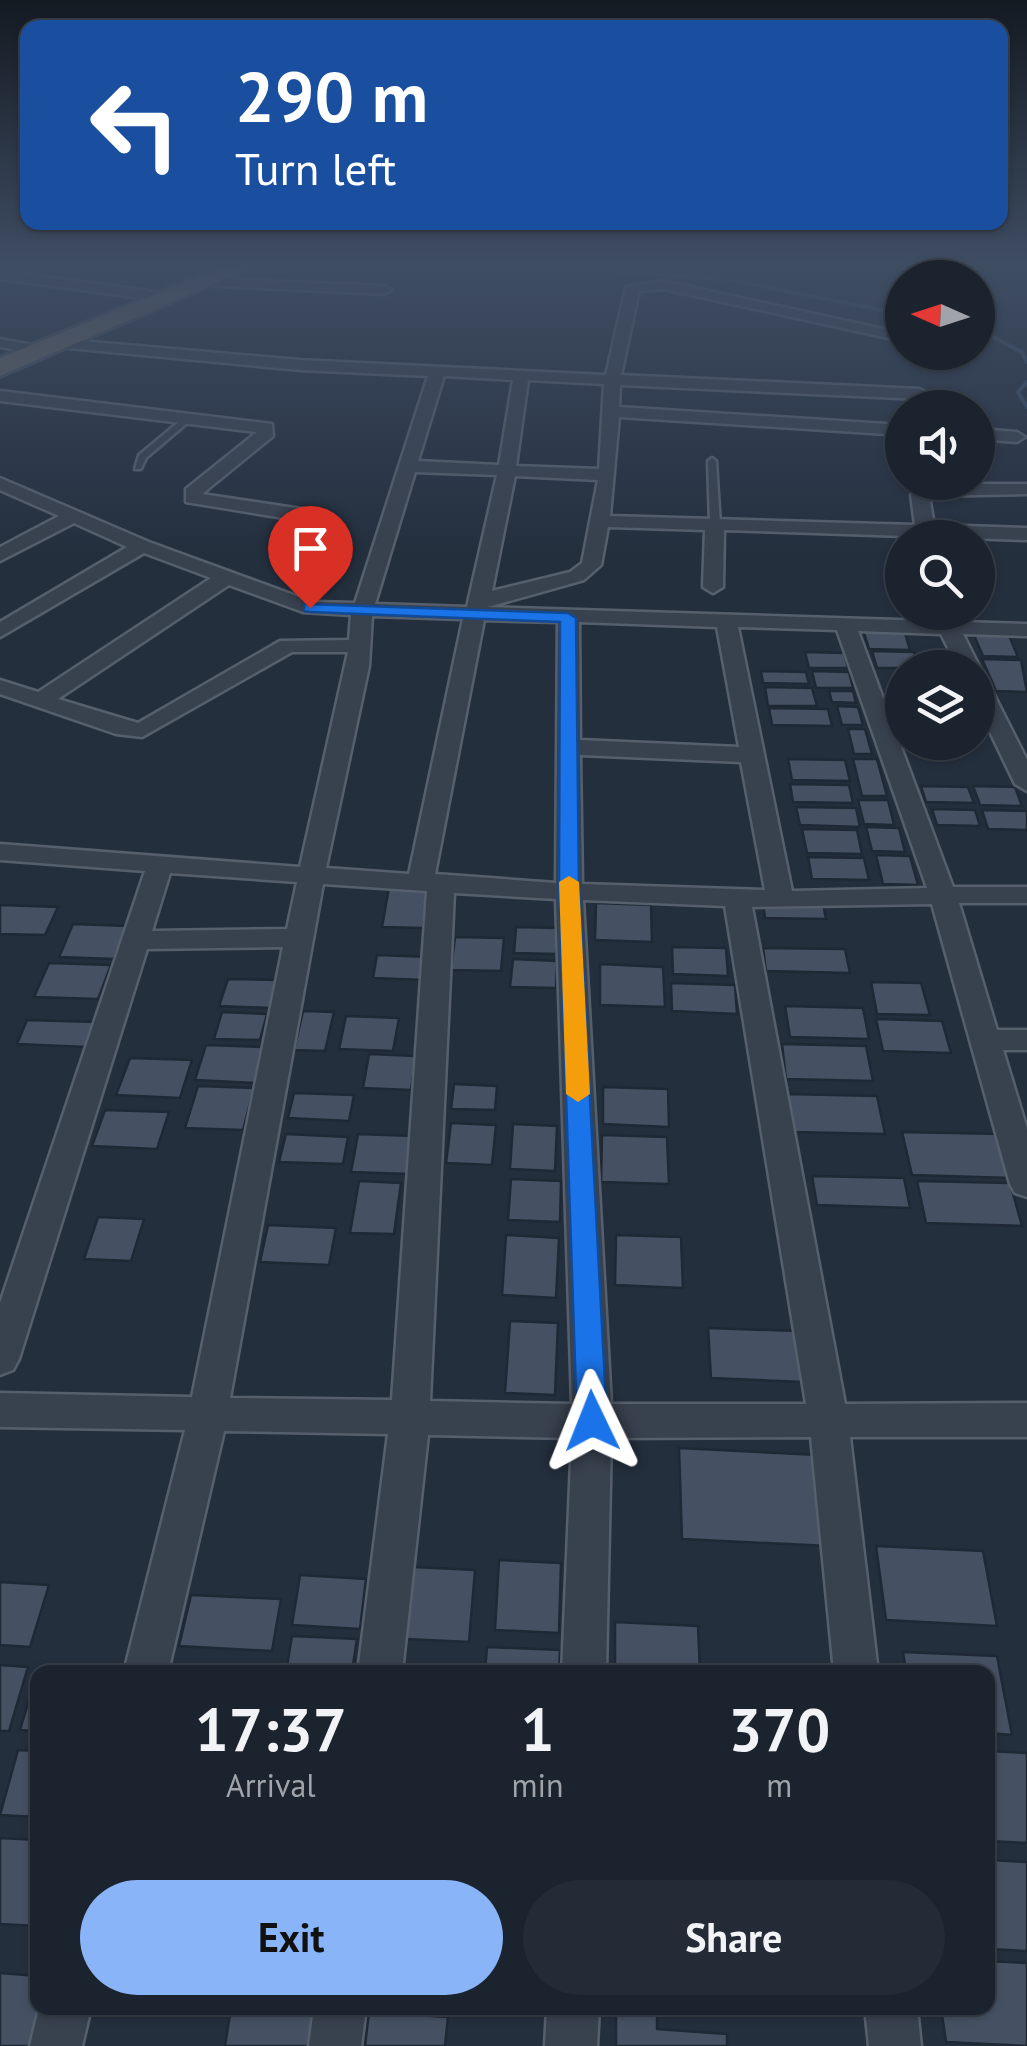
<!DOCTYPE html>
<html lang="en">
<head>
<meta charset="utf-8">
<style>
	body { margin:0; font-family:"PT Sans",sans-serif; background:#242b36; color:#f1f3f6; height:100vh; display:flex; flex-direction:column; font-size:38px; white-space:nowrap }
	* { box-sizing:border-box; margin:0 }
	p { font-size:32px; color:#a0a4aa }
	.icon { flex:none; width:55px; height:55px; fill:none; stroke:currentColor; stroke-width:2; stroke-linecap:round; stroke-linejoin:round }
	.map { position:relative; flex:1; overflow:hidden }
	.panel { position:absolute; left:30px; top:1665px; width:965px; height:350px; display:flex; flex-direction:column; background:#1b232e; border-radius:20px; box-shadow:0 2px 8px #0004,0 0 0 2px #39404a }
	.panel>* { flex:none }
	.guide { position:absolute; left:20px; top:20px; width:988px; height:210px; border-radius:20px; box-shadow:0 2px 8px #0004,0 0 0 2px #39404a; background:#1a4fa0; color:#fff; overflow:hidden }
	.needle { width:65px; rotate:273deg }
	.controls { position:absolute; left:885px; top:260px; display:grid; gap:20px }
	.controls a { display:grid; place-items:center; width:110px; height:110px; border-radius:50%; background:#1b232e; box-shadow:0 2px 8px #0004,0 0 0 2px #39404a; font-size:50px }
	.pin { position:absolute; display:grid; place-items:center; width:85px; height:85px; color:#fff; margin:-102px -42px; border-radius:50% 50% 50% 0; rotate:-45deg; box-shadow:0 0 10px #0007 }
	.pin .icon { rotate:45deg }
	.me { position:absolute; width:110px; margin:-55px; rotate:358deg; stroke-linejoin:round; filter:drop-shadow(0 0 8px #0008) }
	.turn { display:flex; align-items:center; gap:35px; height:210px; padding:0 50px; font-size:45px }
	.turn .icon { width:130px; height:130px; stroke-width:2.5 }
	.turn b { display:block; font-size:70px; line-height:85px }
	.eta { display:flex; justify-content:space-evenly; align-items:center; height:170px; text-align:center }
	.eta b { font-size:60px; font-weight:600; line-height:70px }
	.primary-button { display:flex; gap:20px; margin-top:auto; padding:20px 50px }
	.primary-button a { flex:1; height:115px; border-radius:60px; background:#8ab4f8; color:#111; font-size:40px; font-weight:600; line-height:115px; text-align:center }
	.primary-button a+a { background:#242b36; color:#f1f3f6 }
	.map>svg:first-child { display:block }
</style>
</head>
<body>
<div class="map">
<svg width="1027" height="2046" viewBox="0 0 1027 2046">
	<rect width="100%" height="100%" fill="#242f3e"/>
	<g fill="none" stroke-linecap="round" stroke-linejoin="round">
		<g stroke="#394c67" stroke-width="4">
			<polyline points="546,266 731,280 902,314"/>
			<polyline points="978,329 1022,352 1027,362"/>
			<polyline points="1027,382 1018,392 1027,407"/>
		</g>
	</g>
	<g fill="#455162" stroke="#1f2835" stroke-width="2.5">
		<polygon points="863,630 904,630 910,650 869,649"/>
		<polygon points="973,633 1008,633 1018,657 983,656"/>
		<polygon points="872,651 914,652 919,668 877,668"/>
		<polygon points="805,652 844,653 848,668 809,668"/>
		<polygon points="982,659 1021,660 1027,692 996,691"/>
		<polygon points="761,671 806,672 809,684 763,683"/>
		<polygon points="812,671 849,672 853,688 816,688"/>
		<polygon points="765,687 812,688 817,706 768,706"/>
		<polygon points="829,691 853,691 856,703 832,702"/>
		<polygon points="837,706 858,707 863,725 842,725"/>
		<polygon points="769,708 828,709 832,726 772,725"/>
		<polygon points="848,729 865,729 872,754 854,754"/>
		<polygon points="788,759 845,760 850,781 792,780"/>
		<polygon points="853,759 877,759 887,796 862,796"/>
		<polygon points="790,784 849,785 853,803 793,802"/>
		<polygon points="921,786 968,787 974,803 926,802"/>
		<polygon points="973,786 1015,787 1022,806 980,805"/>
		<polygon points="858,800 888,800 894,825 864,824"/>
		<polygon points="796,807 856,808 860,827 800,825"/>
		<polygon points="932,809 975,810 980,826 937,825"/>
		<polygon points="982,810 1027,811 1027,830 988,829"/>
		<polygon points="866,827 899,828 905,852 872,851"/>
		<polygon points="802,829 857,830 862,854 807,853"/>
		<polygon points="876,855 910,856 918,885 883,884"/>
		<polygon points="808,857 864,858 869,880 812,879"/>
		<polygon points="389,887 429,888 423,928 382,927"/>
		<polygon points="763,902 823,903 826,919 765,918"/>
		<polygon points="596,903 651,905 652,942 595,940"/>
		<polygon points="0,905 58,907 45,935 0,934"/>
		<polygon points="73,924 128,926 114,959 59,957"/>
		<polygon points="516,927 557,928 556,954 514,953"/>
		<polygon points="455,937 504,938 501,971 451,970"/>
		<polygon points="672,947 726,948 728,976 673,974"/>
		<polygon points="763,948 845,949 850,973 766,971"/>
		<polygon points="377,955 429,957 425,980 373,978"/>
		<polygon points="513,959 557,961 556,988 510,987"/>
		<polygon points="49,963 111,965 98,999 34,997"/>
		<polygon points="600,964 663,967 665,1007 600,1005"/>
		<polygon points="228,979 277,980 270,1008 219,1006"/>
		<polygon points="871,982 921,983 930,1015 877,1014"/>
		<polygon points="671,983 735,985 737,1014 672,1011"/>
		<polygon points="785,1006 863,1008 869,1039 790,1037"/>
		<polygon points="303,1011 334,1012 325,1051 294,1050"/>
		<polygon points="222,1012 267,1014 260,1040 214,1039"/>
		<polygon points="346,1016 399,1018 393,1051 339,1049"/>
		<polygon points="876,1019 942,1021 951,1053 883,1051"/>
		<polygon points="27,1020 96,1022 87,1047 17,1044"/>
		<polygon points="782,1044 866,1046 873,1081 786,1079"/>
		<polygon points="206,1045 264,1047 255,1083 195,1080"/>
		<polygon points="369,1054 416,1056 411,1090 363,1088"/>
		<polygon points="130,1058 192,1060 180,1098 116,1095"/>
		<polygon points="454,1084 497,1086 495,1110 451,1109"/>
		<polygon points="198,1086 254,1088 243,1130 185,1128"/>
		<polygon points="603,1087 668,1089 669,1127 603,1124"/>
		<polygon points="294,1093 354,1095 349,1121 288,1118"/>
		<polygon points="787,1094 877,1096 885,1134 793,1132"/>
		<polygon points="105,1110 169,1112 157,1149 92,1146"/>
		<polygon points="451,1123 496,1125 492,1165 446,1163"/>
		<polygon points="513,1124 557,1126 555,1171 510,1169"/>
		<polygon points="902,1132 1000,1134 1012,1178 912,1175"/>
		<polygon points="286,1134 348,1137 343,1164 279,1162"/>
		<polygon points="358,1134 413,1136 408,1174 351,1172"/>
		<polygon points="602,1135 667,1137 669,1184 601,1182"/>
		<polygon points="812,1176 904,1178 910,1208 817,1205"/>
		<polygon points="511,1179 561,1181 560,1222 508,1220"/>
		<polygon points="359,1181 401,1183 394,1234 350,1233"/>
		<polygon points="917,1181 1010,1183 1022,1226 926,1223"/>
		<polygon points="98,1217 144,1219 131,1261 84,1259"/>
		<polygon points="268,1225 336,1228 329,1265 260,1262"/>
		<polygon points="506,1235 559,1238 556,1298 502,1295"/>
		<polygon points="616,1235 681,1237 683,1288 615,1285"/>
		<polygon points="510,1321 558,1323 555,1395 505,1393"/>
		<polygon points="708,1328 797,1331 803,1382 711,1378"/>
		<polygon points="679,1448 819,1455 829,1546 682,1539"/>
		<polygon points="876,1546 983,1551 997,1626 886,1620"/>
		<polygon points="499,1560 561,1563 559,1633 495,1630"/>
		<polygon points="414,1567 475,1570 469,1642 406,1639"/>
		<polygon points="300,1575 366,1579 360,1629 292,1625"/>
		<polygon points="0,1582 49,1585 30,1647 0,1645"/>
		<polygon points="191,1595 281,1599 272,1651 179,1646"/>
		<polygon points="615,1622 698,1626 700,1672 615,1672"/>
		<polygon points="292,1636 357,1639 352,1672 286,1672"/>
		<polygon points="487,1647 560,1650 559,1672 485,1672"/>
		<polygon points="903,1652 997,1656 1012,1735 988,1733 988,1672 906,1672"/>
		<polygon points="0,1665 28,1667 9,1731 0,1731"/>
		<polygon points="37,1673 38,1731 20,1730"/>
		<polygon points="18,1750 38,1751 38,1817 0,1815"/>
		<polygon points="988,1751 1027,1753 1027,1843 988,1841"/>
		<polygon points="0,1838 38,1840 38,1926 0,1924"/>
		<polygon points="988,1860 1027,1862 1027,1951 988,1949"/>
		<polygon points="988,1961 1027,1963 1027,2046 946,2042 941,2008 988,2008"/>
		<polygon points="0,1973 38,1976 38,2008 47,2008 37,2046 0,2046"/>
		<polygon points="231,2008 314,2008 309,2046 225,2046"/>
		<polygon points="616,2008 657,2008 657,2029 727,2034 727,2046 616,2046"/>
		<polygon points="369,2012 448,2017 445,2046 365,2046"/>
	</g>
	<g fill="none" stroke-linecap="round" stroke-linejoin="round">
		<defs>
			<g id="service">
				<polygon points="186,416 193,418 146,458 141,469 135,469 139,455"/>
				<polygon points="712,458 716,461 720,525 715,528 710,525 708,461"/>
			</g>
			<g id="minor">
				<polygon points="0,271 149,291 156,295 149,299 0,279"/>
				<polygon points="205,278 384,286 391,290 384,294 200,285"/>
				<path d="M663,281L902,333V341L663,289L639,291L621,375L920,389L928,394L920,399L620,385L619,407L902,425V435L619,417L610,516L915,525L911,495L922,484H1027V494L929,496L934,525L1027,528V540L724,530L723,587L713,593L703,587L705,530L608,527L601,565L584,580L488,607L1027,624V636L963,634L980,668L978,672V668H958L941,634L858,631L953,887H1027V903H959L997,1030H1027V1050H1003L1027,1129V1197L1015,1193L1010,1184L932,904L752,907L845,1404L1027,1403V1437H850L878,1672H834L811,1437L611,1438L606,1672H562L572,1438L428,1435L402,1672H358L388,1434L224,1431L168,1672H124L185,1430L0,1427V1393L192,1397L283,947L147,949L19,1359L13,1370L0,1375V1303L145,871L0,860V844L300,867L348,652H292L142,737L116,734L0,694V680L38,692L211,578L144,553L0,637V622L127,547L74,523L0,561V547L59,516L0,490V478L149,542L313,602L355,603L428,376L300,370L58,347L51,343L58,339L300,360L606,375L626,287ZM444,376L513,380L499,465L418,461ZM528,380L604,384L599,469L516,466ZM415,472L497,475L467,607L375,604ZM515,476L598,480L582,563L570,572L492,591ZM229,585L303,612L351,615L349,640L280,641L138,723L58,699ZM372,616L463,619L409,874L326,868L369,666ZM484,620L558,622L556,883L435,874ZM579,622L717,627L739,747L580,740ZM738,627L837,630L927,888L792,891ZM580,755L741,762L765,890L582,884ZM170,873L297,882L287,929L152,931ZM323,884L427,891L392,1400L230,1398ZM454,893L556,899L572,1404L430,1401ZM583,900L725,906L806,1404H611Z"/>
				<polygon points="0,339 32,345 34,348 27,352 0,347"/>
				<polygon points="0,391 272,424 273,436 202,494 308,510 317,516 308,522 186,502 186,489 257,432 0,401"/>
				<polygon points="978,429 1017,432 1025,437 1017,442 978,439"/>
				<polygon points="978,678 989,685 1027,760 1027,791 1015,784 978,707"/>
				<polygon points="39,2008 91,2008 82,2046 30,2046"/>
				<polygon points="314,2008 366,2008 361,2046 309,2046"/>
				<polygon points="547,2008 599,2008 597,2046 545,2046"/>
				<polygon points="865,2008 917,2008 921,2046 869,2046"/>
			</g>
			<polygon id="trunk" points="224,266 255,266 0,376 0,358"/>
		</defs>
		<use href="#service" stroke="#565f6c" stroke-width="5"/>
		<use href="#minor" stroke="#565f6c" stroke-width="5"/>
		<use href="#trunk" stroke="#434c59" stroke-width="6"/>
		<use href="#service" fill="#38414e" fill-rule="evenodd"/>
		<use href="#minor" fill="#38414e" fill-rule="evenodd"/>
		<use href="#trunk" fill="#656462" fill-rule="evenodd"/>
	</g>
	<linearGradient id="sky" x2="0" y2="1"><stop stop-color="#141a22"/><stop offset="0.48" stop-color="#3f4d63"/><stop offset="1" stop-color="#3f4d63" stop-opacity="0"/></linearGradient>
	<rect width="1027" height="552" fill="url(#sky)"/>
	<polygon fill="#1a73e8" stroke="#114b97" stroke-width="2.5" points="304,604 568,613 576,618 579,889 607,1421 602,1430 592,1434 581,1430 577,1421 559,889 560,622 310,612 304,611"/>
	<polygon fill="#f59e0b" points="569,876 579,882 590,1094 578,1102 566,1094 559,882"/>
</svg>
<div class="controls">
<a><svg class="needle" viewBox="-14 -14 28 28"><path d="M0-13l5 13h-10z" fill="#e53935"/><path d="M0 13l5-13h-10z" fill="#a0a4aa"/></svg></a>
<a><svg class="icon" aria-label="sound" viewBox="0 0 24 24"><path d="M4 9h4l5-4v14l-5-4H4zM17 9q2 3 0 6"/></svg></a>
<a><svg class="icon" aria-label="search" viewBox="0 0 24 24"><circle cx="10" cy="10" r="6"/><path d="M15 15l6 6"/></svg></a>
<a><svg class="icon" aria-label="layers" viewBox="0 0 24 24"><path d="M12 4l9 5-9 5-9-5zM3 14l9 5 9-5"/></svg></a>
</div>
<div class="pin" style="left:310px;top:608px;background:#d93025"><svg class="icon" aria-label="arrive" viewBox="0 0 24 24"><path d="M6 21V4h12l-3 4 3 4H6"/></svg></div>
<svg class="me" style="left:592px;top:1421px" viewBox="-20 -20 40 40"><path d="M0-17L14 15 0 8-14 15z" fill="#1a73e8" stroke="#fff" stroke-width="4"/></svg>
<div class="guide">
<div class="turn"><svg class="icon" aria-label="left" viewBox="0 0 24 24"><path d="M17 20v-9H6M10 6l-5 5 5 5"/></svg><div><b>290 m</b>Turn left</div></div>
</div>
<section class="panel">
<div class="eta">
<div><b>17:37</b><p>Arrival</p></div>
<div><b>1</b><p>min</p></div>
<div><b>370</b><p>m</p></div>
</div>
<div class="primary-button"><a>Exit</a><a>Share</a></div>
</section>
</div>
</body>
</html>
